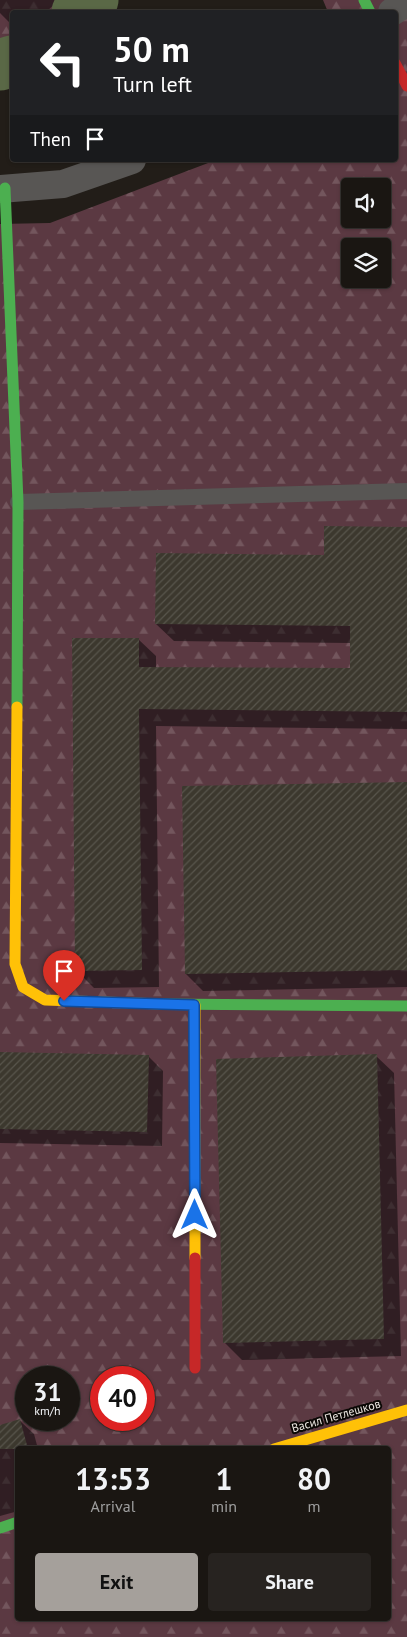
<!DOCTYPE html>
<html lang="en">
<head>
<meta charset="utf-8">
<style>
	body { margin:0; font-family:"PT Sans",sans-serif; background:#272320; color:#f1f3f6; height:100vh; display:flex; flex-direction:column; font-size:19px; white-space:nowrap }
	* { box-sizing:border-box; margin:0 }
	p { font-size:16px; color:#9f9f9f }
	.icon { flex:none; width:28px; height:28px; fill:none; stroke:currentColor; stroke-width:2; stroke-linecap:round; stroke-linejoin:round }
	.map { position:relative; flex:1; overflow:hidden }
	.side { position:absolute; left:15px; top:1446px; width:376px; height:175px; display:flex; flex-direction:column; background:#1a1612; border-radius:5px; box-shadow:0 1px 4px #0004,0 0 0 1px #383532 }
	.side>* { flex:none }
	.guide { position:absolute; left:10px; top:10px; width:388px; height:152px; border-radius:5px; box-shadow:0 1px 4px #0004,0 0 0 1px #383532; background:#202124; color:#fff; overflow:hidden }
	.buttons { position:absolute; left:341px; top:178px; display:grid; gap:10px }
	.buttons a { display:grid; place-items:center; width:50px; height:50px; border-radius:5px; background:#1a1612; box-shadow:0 1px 4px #0004,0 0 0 1px #383532; font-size:25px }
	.speed { position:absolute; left:15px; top:1366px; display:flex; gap:10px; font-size:25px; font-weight:700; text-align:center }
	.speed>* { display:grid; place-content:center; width:65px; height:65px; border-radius:50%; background:#1a1612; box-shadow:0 1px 4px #0004,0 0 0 1px #383532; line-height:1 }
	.speed small { font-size:12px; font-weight:400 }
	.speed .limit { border:8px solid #d22; background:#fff; color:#111 }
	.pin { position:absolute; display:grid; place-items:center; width:42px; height:42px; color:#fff; margin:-51px -21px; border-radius:50% 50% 50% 0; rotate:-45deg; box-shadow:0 0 5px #0007 }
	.pin .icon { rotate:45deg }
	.me { position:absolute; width:55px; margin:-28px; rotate:0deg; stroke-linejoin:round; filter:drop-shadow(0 0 4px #0008) }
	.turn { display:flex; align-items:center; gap:18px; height:105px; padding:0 20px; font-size:22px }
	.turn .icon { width:65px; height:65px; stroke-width:2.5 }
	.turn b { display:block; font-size:35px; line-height:42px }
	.then { display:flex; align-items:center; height:48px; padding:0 20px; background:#0003; gap:10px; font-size:19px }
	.eta { display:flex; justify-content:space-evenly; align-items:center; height:85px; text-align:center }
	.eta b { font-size:30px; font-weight:700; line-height:35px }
	.action { display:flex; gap:10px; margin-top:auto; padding:10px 20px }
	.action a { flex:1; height:58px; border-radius:5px; background:#a5a09b; color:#111; font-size:20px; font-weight:700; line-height:58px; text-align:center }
	.action a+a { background:#272320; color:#f1f3f6 }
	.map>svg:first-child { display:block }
</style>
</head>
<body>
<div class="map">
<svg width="407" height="1637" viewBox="0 0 407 1637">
	<defs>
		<pattern id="forest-firs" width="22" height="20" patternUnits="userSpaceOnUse" patternTransform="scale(1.25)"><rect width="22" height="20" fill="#5b3942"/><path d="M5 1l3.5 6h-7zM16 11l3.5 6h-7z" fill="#73565d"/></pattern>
		<pattern id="building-hatch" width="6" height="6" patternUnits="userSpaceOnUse" patternTransform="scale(1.25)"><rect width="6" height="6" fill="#3c382e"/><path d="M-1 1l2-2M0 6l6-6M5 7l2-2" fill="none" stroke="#58554c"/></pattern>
	</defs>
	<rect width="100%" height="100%" fill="#221d18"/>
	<g fill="url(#forest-firs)" fill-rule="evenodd">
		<polygon points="0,0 109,0 93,12 12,12 12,73 0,82"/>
		<path d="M323,0H407V1637H0V224L50,223L216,160H395V12H328ZM350,186H382V219H350ZM350,246H382V279H350ZM26,1378H69V1420H26ZM101,1378H144V1420H101ZM18,1449H389V1619H18Z"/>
	</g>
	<g fill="#0007">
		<polygon points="0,0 59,0 46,12 12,12 12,25 0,13"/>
		<polygon points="407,528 407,729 156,726 159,987 94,988 77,971 138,639 156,656 156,668 351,669 351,643 174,641 156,624 325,556"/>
		<polygon points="407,783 407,987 203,991 186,974"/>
		<polygon points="0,1054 148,1056 163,1071 162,1146 0,1143"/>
		<polygon points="376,1056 394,1073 401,1356 242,1360 225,1343"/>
		<polygon points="20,1421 34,1434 38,1449 18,1449 18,1511 0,1516 0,1426"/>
	</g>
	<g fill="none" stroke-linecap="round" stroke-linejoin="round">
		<g stroke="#5a6846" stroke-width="51">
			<polyline points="77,12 93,0"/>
			<polyline points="0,65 12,61"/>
		</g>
	</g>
	<g fill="url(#building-hatch)">
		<polygon points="324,526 407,527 407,712 139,709 142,970 75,971 72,638 139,638 139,667 350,668 350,626 155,624 156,553 324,555"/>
		<polygon points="407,782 407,970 185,974 182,786"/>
		<polygon points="0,1052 149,1055 147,1132 0,1129"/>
		<polygon points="377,1054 384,1339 223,1343 216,1059"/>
		<polygon points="20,1419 28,1449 0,1449 0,1425"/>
	</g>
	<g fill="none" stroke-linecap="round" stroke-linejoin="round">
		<polyline stroke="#585654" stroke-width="16" points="18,502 407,491"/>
		<g stroke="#585654" stroke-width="28">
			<polyline points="392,12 407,2"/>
			<polyline points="0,189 63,184 132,160"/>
		</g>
		<g stroke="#4caf50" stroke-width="11">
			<polyline points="364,0 370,12"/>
			<polyline points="5,188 18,502 17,707"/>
			<polyline points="162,1004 407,1006"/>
			<polyline points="0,1528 18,1522"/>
		</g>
		<g stroke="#ffc107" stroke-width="11">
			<polyline points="17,707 15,964 23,987 45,1000 162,1004"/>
			<polyline points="195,1005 195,1258"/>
			<polyline points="274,1449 407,1410"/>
		</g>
		<g stroke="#c62828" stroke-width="11">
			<polyline points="395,63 407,86"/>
			<polyline points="195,1258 195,1368"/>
		</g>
	</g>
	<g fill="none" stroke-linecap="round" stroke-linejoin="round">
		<defs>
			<polyline id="route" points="64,1001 194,1005 195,1215"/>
		</defs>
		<use href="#route" stroke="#114b97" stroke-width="12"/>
		<use href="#route" stroke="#1a73e8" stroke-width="9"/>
	</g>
	<g text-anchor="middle" stroke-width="4" stroke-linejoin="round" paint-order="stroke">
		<g font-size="12" fill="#ece7e1" stroke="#0b0805">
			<text transform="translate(336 1416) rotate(-16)" y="4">Васил Петлешков</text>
		</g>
	</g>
</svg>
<div class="buttons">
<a><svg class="icon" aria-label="sound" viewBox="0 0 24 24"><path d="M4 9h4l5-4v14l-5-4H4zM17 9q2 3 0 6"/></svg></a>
<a><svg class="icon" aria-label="layers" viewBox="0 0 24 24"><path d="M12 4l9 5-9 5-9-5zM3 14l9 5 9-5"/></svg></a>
</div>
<div class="speed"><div>31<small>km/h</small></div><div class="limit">40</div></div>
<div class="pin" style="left:64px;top:1001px;background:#d93025"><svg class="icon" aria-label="arrive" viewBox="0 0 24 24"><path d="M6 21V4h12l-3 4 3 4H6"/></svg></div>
<svg class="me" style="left:195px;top:1215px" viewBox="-20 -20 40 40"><path d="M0-17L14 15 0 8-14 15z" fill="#1a73e8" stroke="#fff" stroke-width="4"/></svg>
<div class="guide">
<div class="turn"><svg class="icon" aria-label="left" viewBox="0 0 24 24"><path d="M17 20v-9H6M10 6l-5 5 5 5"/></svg><div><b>50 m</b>Turn left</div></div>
<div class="then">Then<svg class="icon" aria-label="arrive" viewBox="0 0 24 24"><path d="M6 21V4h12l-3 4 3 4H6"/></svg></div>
</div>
<section class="side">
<div class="eta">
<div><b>13:53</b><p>Arrival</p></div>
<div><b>1</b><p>min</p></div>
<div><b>80</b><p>m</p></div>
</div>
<div class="action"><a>Exit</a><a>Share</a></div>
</section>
</div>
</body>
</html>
